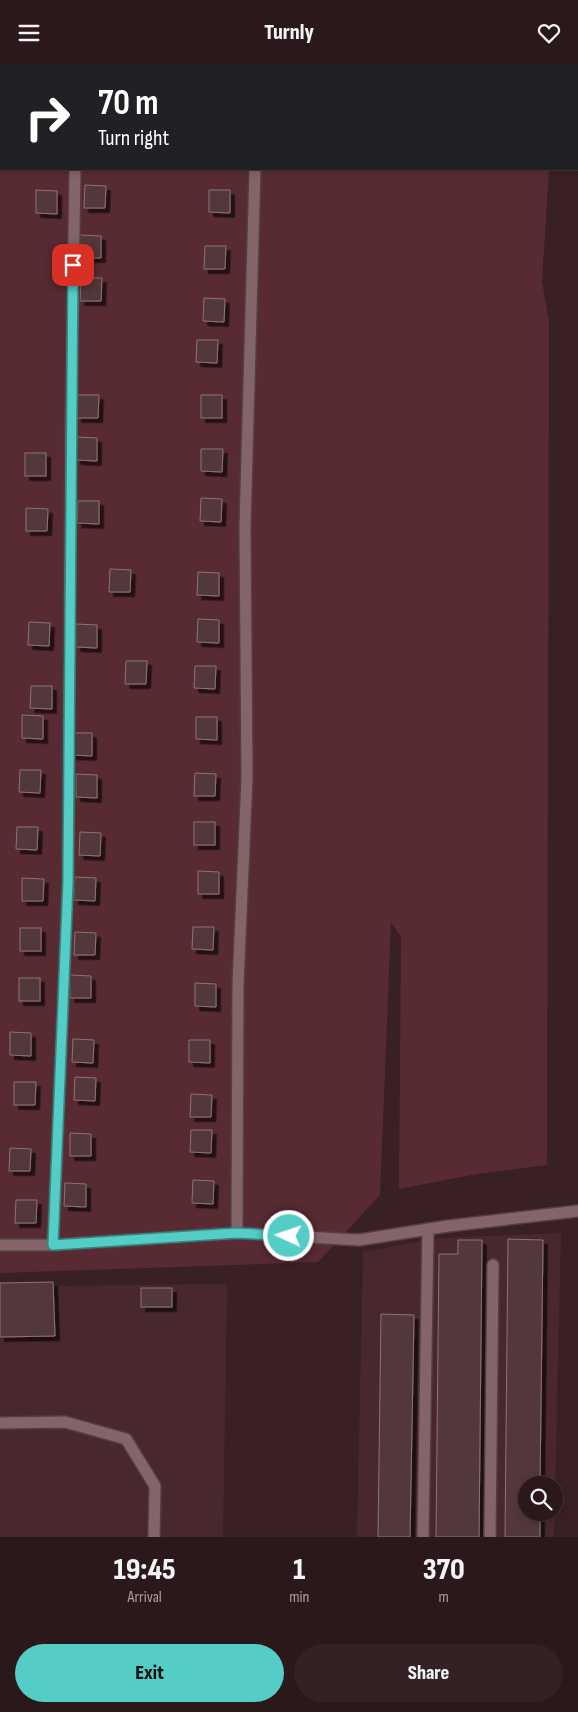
<!DOCTYPE html>
<html lang="en">
<head>
<meta charset="utf-8">
<style>
	body { margin:0; font-family:"Sofia Sans Condensed",sans-serif; background:#332124; color:#f1f3f6; height:100vh; display:flex; flex-direction:column; font-size:19px; white-space:nowrap }
	* { box-sizing:border-box; margin:0 }
	p { font-size:16px; color:#a6a0a3 }
	.icon { flex:none; width:28px; height:28px; fill:none; stroke:currentColor; stroke-width:2; stroke-linecap:round; stroke-linejoin:round }
	.map { position:relative; height:1472px; overflow:hidden }
	.side { display:flex; flex-direction:column; background:#2b181b; flex:1 }
	.side>* { flex:none }
	.hud { position:absolute; left:0px; top:0px; width:579px; height:105px; box-shadow:0 2px 8px #0003,0 0 0 1px #47373a; background:#202124; color:#fff; overflow:hidden }
	.tools { position:absolute; left:518px; top:1411px; display:grid; gap:10px }
	.tools a { display:grid; place-items:center; width:45px; height:45px; border-radius:50%; background:#2b181b; box-shadow:0 2px 8px #0003,0 0 0 1px #47373a; font-size:25px }
	.pin { position:absolute; display:grid; place-items:center; width:42px; height:42px; color:#fff; margin:-21px; border-radius:10px; box-shadow:0 2px 8px #0006 }
	.me { position:absolute; width:55px; margin:-28px; rotate:273deg; stroke-linejoin:round; filter:drop-shadow(0 0 4px #0008) }
	.turn { display:flex; align-items:center; gap:18px; height:105px; padding:0 15px; font-size:22px }
	.turn .icon { width:65px; height:65px; stroke-width:2.5 }
	.turn b { display:block; font-size:35px; line-height:42px }
	.eta { display:flex; justify-content:space-evenly; align-items:center; height:85px; text-align:center }
	.eta b { font-size:30px; font-weight:800; line-height:35px }
	.action { display:flex; gap:10px; margin-top:auto; padding:10px 15px }
	.action a { flex:1; height:58px; border-radius:30px; background:#54cdc7; color:#111; font-size:20px; font-weight:800; line-height:58px; text-align:center }
	.action a+a { background:#332124; color:#f1f3f6 }
	header { display:flex; justify-content:space-between; align-items:center; height:65px; padding:0 15px; background:#2b181b; font-size:22px; font-weight:800 }
	.map>svg:first-child { display:block }
</style>
</head>
<body>
<header><svg class="icon" aria-label="menu" viewBox="0 0 24 24"><path d="M4 6h16M4 12h16M4 18h16"/></svg>Turnly<svg class="icon" aria-label="heart" viewBox="0 0 24 24"><path d="M12 20l-8-8c-3-5 5-10 8-4 3-6 11-1 8 4z"/></svg></header>
<div class="map">
<svg width="578" height="1472" viewBox="0 0 578 1472">
	<defs>
		<filter id="shadow"><feDropShadow dx="4.5" dy="4.5" stdDeviation="0" flood-color="#0009"/></filter>
	</defs>
	<rect width="100%" height="100%" fill="#392024"/>
	<g fill="#48282d" fill-rule="evenodd">
		<path d="M561,1168L554,1472H357L363,1187L439,1173ZM526,1420H554V1448H526Z"/>
		<polygon points="53,1217 54,1221 227,1219 223,1472 0,1472 0,1218"/>
	</g>
	<polygon fill="#582b33" points="0,0 556,0 1,1 1,104 549,104 542,216 549,257 547,1100 477,1109 399,1124 401,872 391,857 380,1130 318,1197 0,1208"/>
	<g fill="#52373a" stroke="#907275" filter="url(#shadow)">
		<polygon points="85,120 106,121 105,143 84,143"/>
		<polygon points="36,125 57,126 57,149 36,148"/>
		<polygon points="209,125 230,125 230,148 209,147"/>
		<polygon points="80,170 101,171 101,193 80,193"/>
		<polygon points="205,181 226,181 225,204 204,204"/>
		<polygon points="81,213 102,213 101,236 80,236"/>
		<polygon points="204,233 225,234 224,257 203,256"/>
		<polygon points="197,275 218,275 217,298 196,297"/>
		<polygon points="77,330 99,330 98,353 77,353"/>
		<rect x="201" y="330" width="21" height="23"/>
		<polygon points="76,372 97,373 97,396 76,395"/>
		<polygon points="201,384 223,384 222,407 201,406"/>
		<rect x="25" y="388" width="21" height="23"/>
		<polygon points="201,433 222,434 221,457 200,456"/>
		<polygon points="78,436 99,436 99,459 77,458"/>
		<polygon points="26,443 48,444 47,466 26,466"/>
		<polygon points="110,504 131,505 130,527 109,527"/>
		<polygon points="198,507 219,508 219,531 197,530"/>
		<polygon points="198,554 219,555 219,578 197,577"/>
		<polygon points="29,557 50,558 49,581 28,580"/>
		<polygon points="76,559 97,560 97,583 76,582"/>
		<polygon points="126,596 147,596 146,619 125,619"/>
		<polygon points="195,601 216,601 215,624 194,623"/>
		<polygon points="31,621 52,621 52,644 30,643"/>
		<polygon points="22,650 43,651 43,674 22,673"/>
		<polygon points="196,652 217,652 217,675 196,674"/>
		<polygon points="71,668 92,668 92,691 71,690"/>
		<polygon points="20,705 41,705 40,728 19,727"/>
		<polygon points="195,708 216,709 215,731 194,731"/>
		<polygon points="76,709 97,710 97,733 76,732"/>
		<rect x="194" y="757" width="21" height="23"/>
		<polygon points="17,762 38,762 37,785 16,784"/>
		<polygon points="80,767 101,768 100,791 79,790"/>
		<polygon points="198,806 219,807 219,829 198,829"/>
		<polygon points="75,812 96,813 95,836 74,835"/>
		<polygon points="22,813 44,814 43,836 22,836"/>
		<polygon points="193,862 214,862 213,885 192,884"/>
		<rect x="20" y="863" width="21" height="23"/>
		<polygon points="75,867 96,868 95,890 74,890"/>
		<polygon points="70,910 91,911 91,933 70,933"/>
		<rect x="19" y="913" width="21" height="23"/>
		<polygon points="195,918 216,919 216,942 195,941"/>
		<polygon points="10,967 31,968 31,991 10,990"/>
		<polygon points="73,974 94,975 93,998 72,997"/>
		<polygon points="189,975 210,975 210,998 189,997"/>
		<polygon points="75,1012 96,1013 95,1036 74,1035"/>
		<polygon points="14,1017 36,1017 35,1040 14,1040"/>
		<polygon points="191,1029 212,1030 211,1052 190,1052"/>
		<polygon points="191,1065 212,1065 211,1088 190,1087"/>
		<polygon points="70,1068 91,1069 91,1091 70,1091"/>
		<polygon points="10,1083 31,1084 30,1106 9,1106"/>
		<polygon points="193,1115 214,1116 213,1139 192,1138"/>
		<polygon points="65,1118 86,1119 86,1142 64,1141"/>
		<polygon points="16,1135 37,1135 36,1158 15,1158"/>
		<polygon points="508,1174 543,1175 540,1420 526,1420 526,1448 540,1448 540,1472 505,1472"/>
		<polygon points="458,1175 482,1175 479,1472 436,1472 439,1189 458,1189"/>
		<polygon points="53,1217 55,1271 0,1272 0,1218"/>
		<rect x="141" y="1223" width="31" height="19"/>
		<polygon points="381,1249 414,1250 410,1472 378,1472"/>
	</g>
	<g fill="none" stroke-linecap="round" stroke-linejoin="round">
		<defs>
			<g id="lane">
				<polyline points="77,1 77,0"/>
				<polyline points="257,1 257,0"/>
				<polyline points="237,1168 238,919 247,713 245,462 255,104"/>
				<polyline points="0,1180 53,1180 237,1168 359,1175 448,1161 578,1146"/>
				<polyline points="53,1180 68,817 71,355 75,104"/>
				<polyline points="0,1358 65,1357 126,1374 155,1421 154,1472"/>
				<polyline points="423,1472 428,1164"/>
				<polyline points="490,1472 493,1200"/>
			</g>
		</defs>
		<use href="#lane" stroke="#533d41" stroke-width="14"/>
		<use href="#lane" stroke="#836569" stroke-width="11"/>
	</g>
	<g fill="none" stroke-linecap="round" stroke-linejoin="round">
		<defs>
			<polyline id="route" points="73,200 68,818 53,1180 237,1168 289,1171"/>
		</defs>
		<use href="#route" stroke="#378581" stroke-width="12"/>
		<use href="#route" stroke="#54cdc7" stroke-width="9"/>
	</g>
</svg>
<div class="tools">
<a><svg class="icon" aria-label="search" viewBox="0 0 24 24"><circle cx="10" cy="10" r="6"/><path d="M15 15l6 6"/></svg></a>
</div>
<div class="pin" style="left:73px;top:200px;background:#d93025"><svg class="icon" aria-label="arrive" viewBox="0 0 24 24"><path d="M6 21V4h12l-3 4 3 4H6"/></svg></div>
<svg class="me" style="left:289px;top:1171px" viewBox="-20 -20 40 40"><circle r="17" fill="#54cdc7" stroke="#fff" stroke-width="3"/><path d="M0-11L8 9 0 5-8 9z" fill="#fff"/></svg>
<div class="hud">
<div class="turn"><svg class="icon" aria-label="right" viewBox="0 0 24 24"><path d="M7 20v-9h11M14 6l5 5-5 5"/></svg><div><b>70 m</b>Turn right</div></div>
</div>
</div>
<section class="side">
<div class="eta">
<div><b>19:45</b><p>Arrival</p></div>
<div><b>1</b><p>min</p></div>
<div><b>370</b><p>m</p></div>
</div>
<div class="action"><a>Exit</a><a>Share</a></div>
</section>
</body>
</html>
